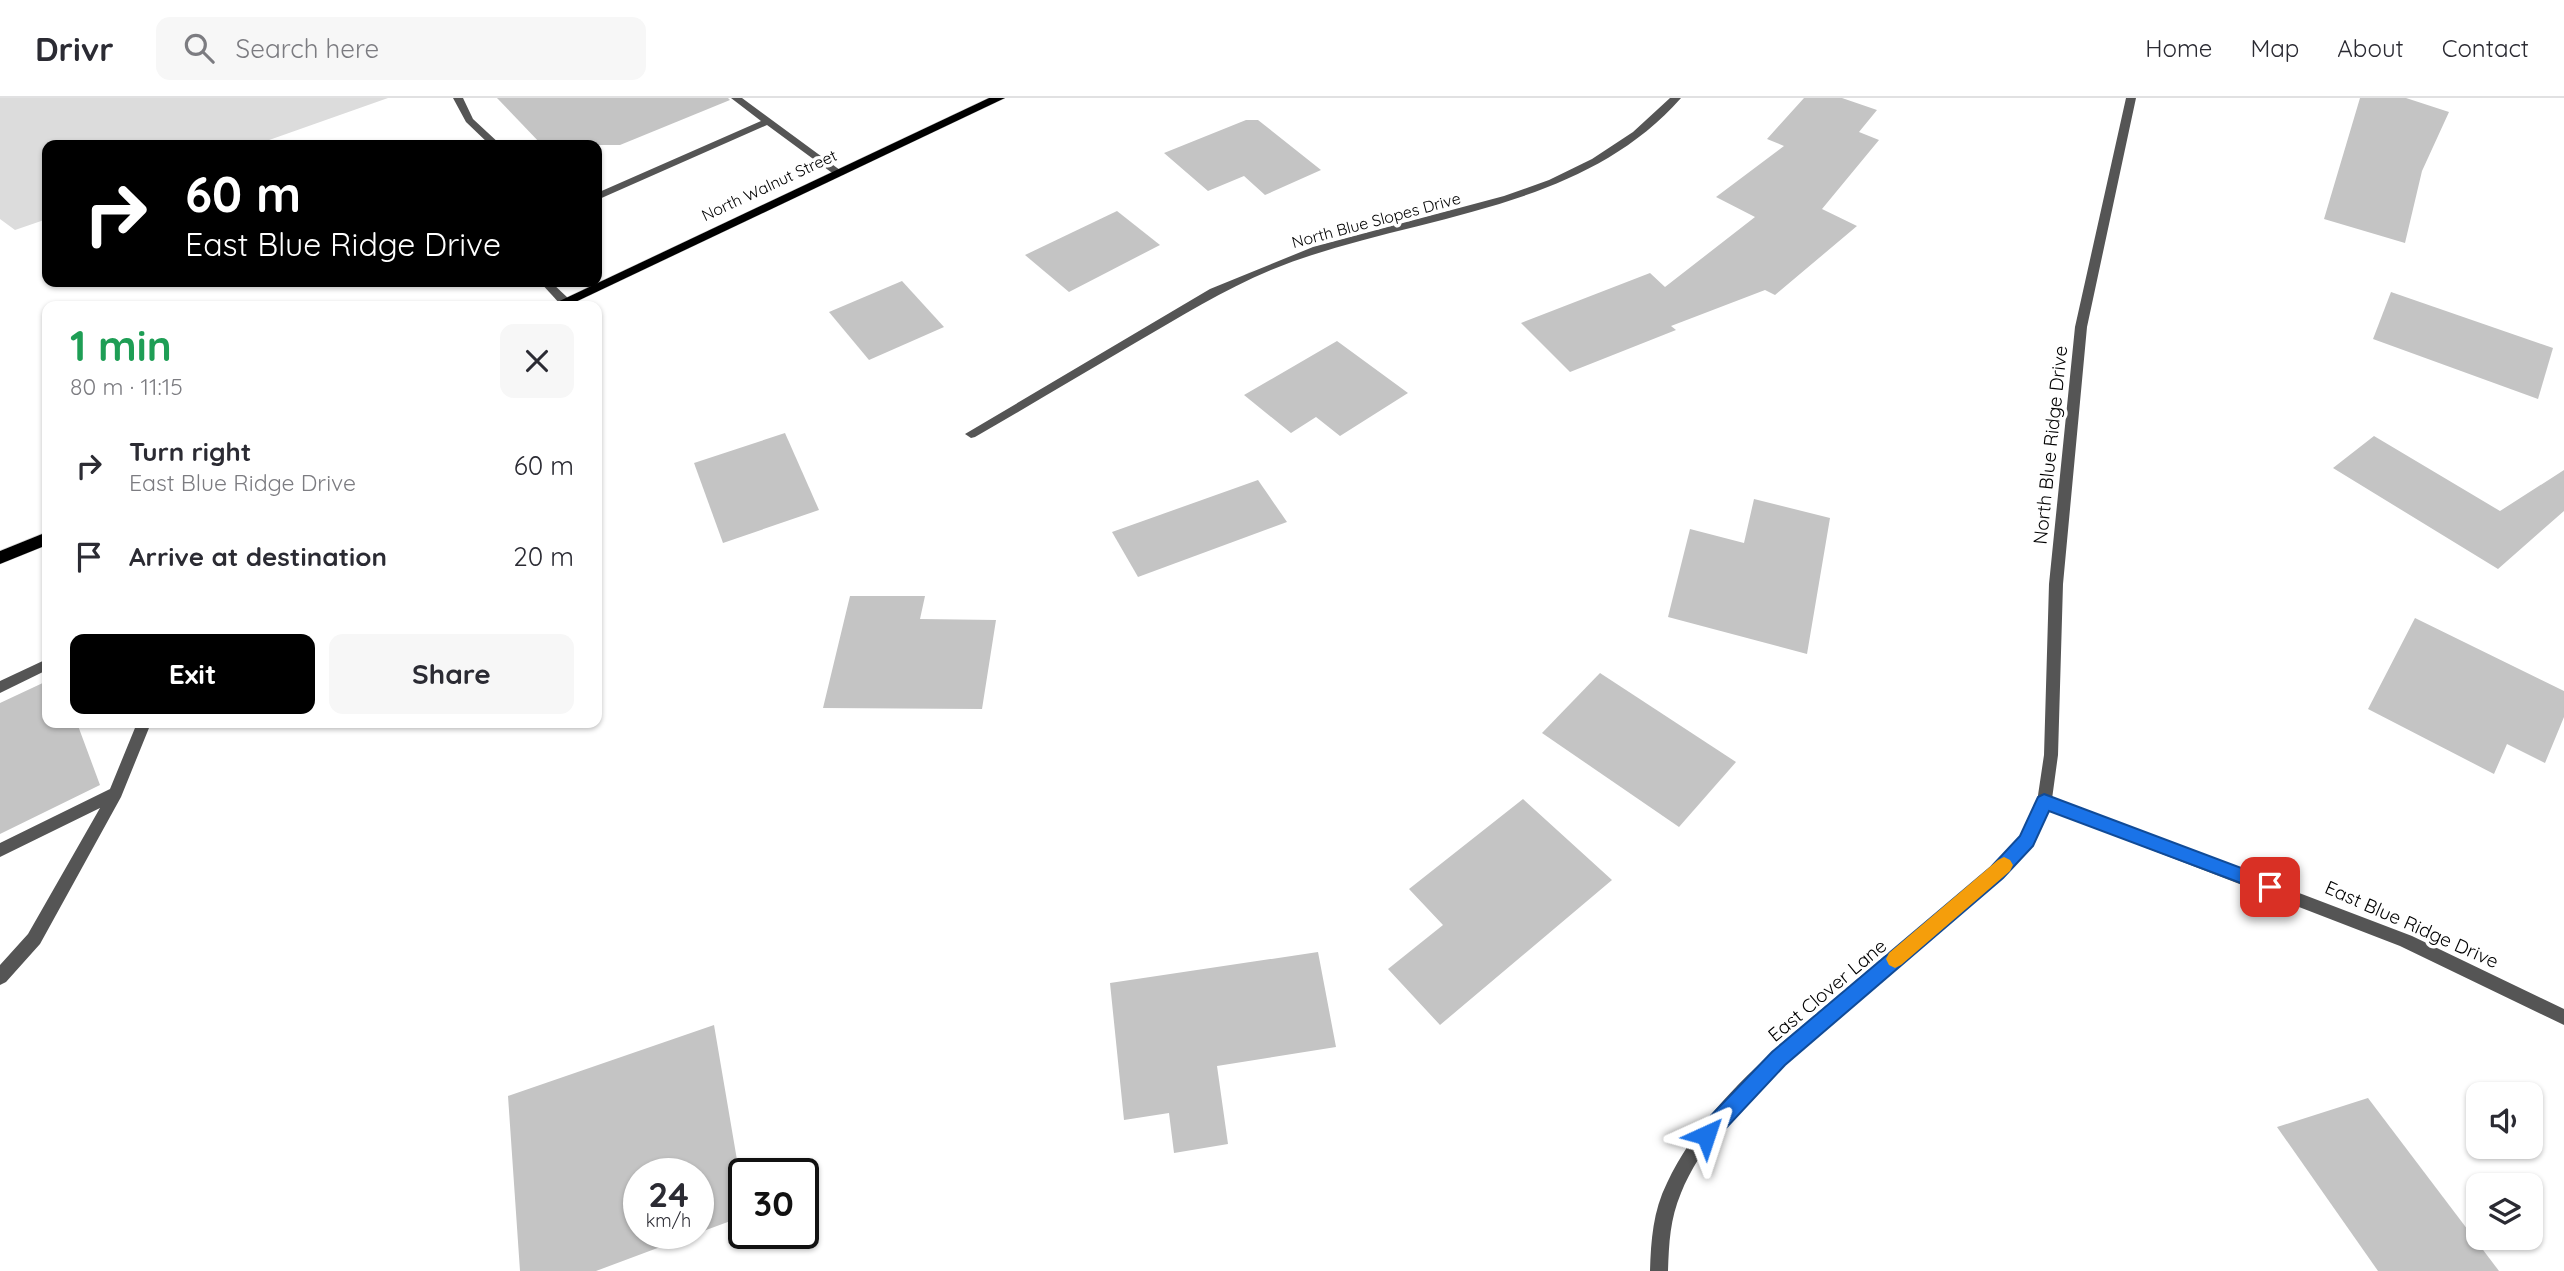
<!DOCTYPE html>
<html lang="en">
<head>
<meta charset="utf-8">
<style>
	body { margin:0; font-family:Quicksand,sans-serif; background:#f7f7f7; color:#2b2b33; height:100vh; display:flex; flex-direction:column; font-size:26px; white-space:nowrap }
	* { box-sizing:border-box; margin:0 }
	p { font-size:23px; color:#7c7c81 }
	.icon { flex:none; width:38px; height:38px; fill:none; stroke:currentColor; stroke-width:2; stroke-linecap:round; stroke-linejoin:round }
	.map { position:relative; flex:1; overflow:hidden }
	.details { position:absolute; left:42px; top:203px; width:560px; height:427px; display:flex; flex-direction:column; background:#fff; border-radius:14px; box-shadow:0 2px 5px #0004 }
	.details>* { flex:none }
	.guide { position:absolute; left:42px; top:42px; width:560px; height:147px; border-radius:14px; box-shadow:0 2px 5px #0004; background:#000; color:#fff; overflow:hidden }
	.controls { position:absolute; left:2466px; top:984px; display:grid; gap:14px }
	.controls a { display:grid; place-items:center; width:77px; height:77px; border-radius:14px; background:#fff; box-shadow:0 2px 5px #0004; font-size:35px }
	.speed { position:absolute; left:623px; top:1060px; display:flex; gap:14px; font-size:35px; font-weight:700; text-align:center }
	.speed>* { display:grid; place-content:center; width:91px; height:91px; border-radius:50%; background:#fff; box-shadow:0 2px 5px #0004; line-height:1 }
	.speed small { font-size:18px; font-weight:400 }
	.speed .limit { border:4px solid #111; border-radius:10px; background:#fff; color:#111 }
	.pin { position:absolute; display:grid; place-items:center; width:60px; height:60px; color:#fff; margin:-30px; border-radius:14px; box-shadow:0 4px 10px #0006 }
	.me { position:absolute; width:77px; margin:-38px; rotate:42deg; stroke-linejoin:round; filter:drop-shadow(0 0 5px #0008) }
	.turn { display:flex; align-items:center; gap:24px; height:147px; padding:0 28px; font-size:32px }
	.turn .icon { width:91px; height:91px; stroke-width:2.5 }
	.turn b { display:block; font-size:49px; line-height:60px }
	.round { display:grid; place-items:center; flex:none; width:74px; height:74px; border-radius:14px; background:#f7f7f7 }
	.summary { display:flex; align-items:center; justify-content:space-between; height:119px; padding:0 28px }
	h1 { font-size:42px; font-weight:800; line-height:52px; color:#1e9e55 }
	.action { display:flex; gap:14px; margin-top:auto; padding:14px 28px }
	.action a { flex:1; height:80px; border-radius:14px; background:#000; color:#fff; font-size:28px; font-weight:800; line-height:80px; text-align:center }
	.action a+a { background:#f7f7f7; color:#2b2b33 }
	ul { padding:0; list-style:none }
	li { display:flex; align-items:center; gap:21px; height:91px; padding:0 28px }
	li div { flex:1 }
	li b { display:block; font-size:26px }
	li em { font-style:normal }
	header { display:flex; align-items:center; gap:42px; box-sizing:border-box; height:98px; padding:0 35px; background:#fff; border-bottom:2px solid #e1e1e2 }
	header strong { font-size:33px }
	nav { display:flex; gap:38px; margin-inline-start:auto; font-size:24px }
	.search { width:490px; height:63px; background:#f7f7f7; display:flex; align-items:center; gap:18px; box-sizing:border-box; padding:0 24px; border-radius:14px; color:#7c7c81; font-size:26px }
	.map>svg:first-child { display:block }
</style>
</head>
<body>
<header>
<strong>Drivr</strong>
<div class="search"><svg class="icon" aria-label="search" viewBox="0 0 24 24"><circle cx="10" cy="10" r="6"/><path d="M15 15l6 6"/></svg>Search here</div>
<nav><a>Home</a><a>Map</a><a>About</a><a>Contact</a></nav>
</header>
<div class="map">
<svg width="2564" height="1173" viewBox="0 0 2564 1173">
	<rect width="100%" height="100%" fill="#fff"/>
	<polygon fill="#dcdcdc" points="0,0 388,0 255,47 47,47 47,121 15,132 0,121"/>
	<g fill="#c4c4c4">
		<polygon points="497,0 728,0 730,2 620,47 542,47"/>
		<polygon points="1804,0 1842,0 1877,12 1859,34 1879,42 1822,111 1857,128 1775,197 1765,192 1671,228 1676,232 1570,274 1521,225 1650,175 1665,189 1755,119 1716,99 1784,48 1767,41"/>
		<polygon points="2360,0 2406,0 2449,14 2422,73 2405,145 2324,121"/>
		<polygon points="1246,22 1258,22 1321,72 1265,97 1244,78 1208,93 1164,55"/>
		<polygon points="1117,113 1160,147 1069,194 1025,157"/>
		<polygon points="902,183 944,229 869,262 829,214"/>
		<polygon points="2391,194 2553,250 2538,301 2373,241"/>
		<polygon points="1337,243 1408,295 1340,338 1316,319 1291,335 1244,297"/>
		<polygon points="785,335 819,412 723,445 694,365"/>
		<polygon points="2374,338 2500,413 2564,372 2564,413 2498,471 2333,370"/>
		<polygon points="1258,382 1287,424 1138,479 1112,434"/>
		<polygon points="1754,401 1830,420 1807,556 1668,519 1690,431 1744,445"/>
		<polygon points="850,498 925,498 920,521 996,522 982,611 823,610"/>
		<polygon points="2415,520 2564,593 2564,619 2545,665 2507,646 2494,676 2368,611"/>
		<polygon points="1600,575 1736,664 1679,729 1542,635"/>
		<polygon points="47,583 47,625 77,625 100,687 0,736 0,605"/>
		<polygon points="1523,701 1612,782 1440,927 1388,871 1443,827 1409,791"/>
		<polygon points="1318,854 1336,949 1217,968 1228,1046 1174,1055 1169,1015 1124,1022 1110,885"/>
		<polygon points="714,927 744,1103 744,1118 698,1135 698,1076 639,1076 639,1136 695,1136 596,1173 520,1173 508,998"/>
		<polygon points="2368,1000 2499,1173 2378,1173 2277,1029"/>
	</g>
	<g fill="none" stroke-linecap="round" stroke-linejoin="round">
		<defs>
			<g id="primary">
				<polygon points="989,0 1005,0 567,208 549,208"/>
				<polygon points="47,434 47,447 0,466 0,453"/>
			</g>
		</defs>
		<use href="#primary" stroke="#dbdbdb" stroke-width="1"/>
		<g fill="#555" fill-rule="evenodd">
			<polygon points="453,0 463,0 473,21 501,47 490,47 466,24"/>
			<polygon points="731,0 742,0 844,75 843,77 835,77 767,27 597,102 597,95 761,23"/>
			<polygon points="540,184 551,184 569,201 569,207 561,207"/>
			<polygon points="47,561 47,572 0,595 0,583"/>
			<polygon points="137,625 151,625 121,699 40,846 6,884 0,887 0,867 28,836 100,710 0,759 0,745 110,691"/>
		</g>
		<g fill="#555" fill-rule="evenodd">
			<path d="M1670,0H1681C1577,118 1407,116 1271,172C1223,192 1180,219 1135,245C1082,276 1029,308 975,339L971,340L965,336L1210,191L1313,149L1504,98L1549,82L1592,61L1633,34Z"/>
			<path d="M2126,0H2136L2087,229L2063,486L2058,657L2052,701L2412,838L2564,911V927L2400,848L2048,712L2032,748L2002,780C1956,819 1911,858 1865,898C1803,950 1712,1018 1681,1095C1670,1121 1669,1145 1668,1173H1650C1651,1142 1653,1113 1667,1085C1706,1002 1784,944 1852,887C1899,849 1945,809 1992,770L2021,739L2037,704L2044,657L2049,486L2075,229Z"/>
		</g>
		<use href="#primary" fill="#000" fill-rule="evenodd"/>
	</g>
	<polygon fill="#1a73e8" stroke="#114b97" stroke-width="2" points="2044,696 2276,783 2279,789 2276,794 2270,796 2049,713 2033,748 2003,780 1785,967 1713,1044 1706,1047 1699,1044 1696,1037 1699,1030 1772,954 1991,769 2020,738 2038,699"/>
	<polygon fill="#f59e0b" points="2004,759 2010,762 2013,767 2010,773 1901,867 1895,870 1889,867 1886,861 1889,855 1998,762"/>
	<g text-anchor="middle" stroke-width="7" stroke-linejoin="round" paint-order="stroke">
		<g font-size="16" fill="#000" stroke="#fff">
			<text transform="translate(769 87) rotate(-25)" y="6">North Walnut Street</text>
			<text transform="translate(1376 122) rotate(-15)" y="6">North Blue Slopes Drive</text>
		</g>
		<g font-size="19" fill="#000" stroke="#fff">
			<text transform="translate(2050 347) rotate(-84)" y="7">North Blue Ridge Drive</text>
			<text transform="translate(2412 826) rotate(24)" y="7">East Blue Ridge Drive</text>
			<text transform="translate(1827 892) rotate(-40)" y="7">East Clover Lane</text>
		</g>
	</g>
</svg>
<div class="controls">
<a><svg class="icon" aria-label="sound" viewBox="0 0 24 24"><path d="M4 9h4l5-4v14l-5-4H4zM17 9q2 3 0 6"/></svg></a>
<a><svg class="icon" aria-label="layers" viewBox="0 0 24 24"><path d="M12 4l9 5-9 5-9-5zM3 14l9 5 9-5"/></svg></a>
</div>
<div class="speed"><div>24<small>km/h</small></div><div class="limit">30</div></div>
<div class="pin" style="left:2270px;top:789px;background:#d93025"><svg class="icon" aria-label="arrive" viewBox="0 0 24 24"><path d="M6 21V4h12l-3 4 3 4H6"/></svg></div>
<svg class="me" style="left:1706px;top:1037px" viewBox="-20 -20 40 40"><path d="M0-17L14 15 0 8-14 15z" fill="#1a73e8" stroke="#fff" stroke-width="4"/></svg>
<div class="guide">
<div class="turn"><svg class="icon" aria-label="right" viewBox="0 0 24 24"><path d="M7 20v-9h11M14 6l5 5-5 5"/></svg><div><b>60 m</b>East Blue Ridge Drive</div></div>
</div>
<section class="details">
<div class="summary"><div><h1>1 min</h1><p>80 m · 11:15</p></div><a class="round"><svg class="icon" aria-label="close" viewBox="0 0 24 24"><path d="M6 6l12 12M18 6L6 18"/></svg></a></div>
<ul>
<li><svg class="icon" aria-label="right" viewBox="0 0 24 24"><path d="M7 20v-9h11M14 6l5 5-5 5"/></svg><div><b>Turn right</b><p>East Blue Ridge Drive</p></div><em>60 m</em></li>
<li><svg class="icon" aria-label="arrive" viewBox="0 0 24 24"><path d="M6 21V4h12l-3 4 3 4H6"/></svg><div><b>Arrive at destination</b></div><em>20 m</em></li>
</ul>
<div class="action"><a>Exit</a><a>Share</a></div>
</section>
</div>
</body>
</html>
